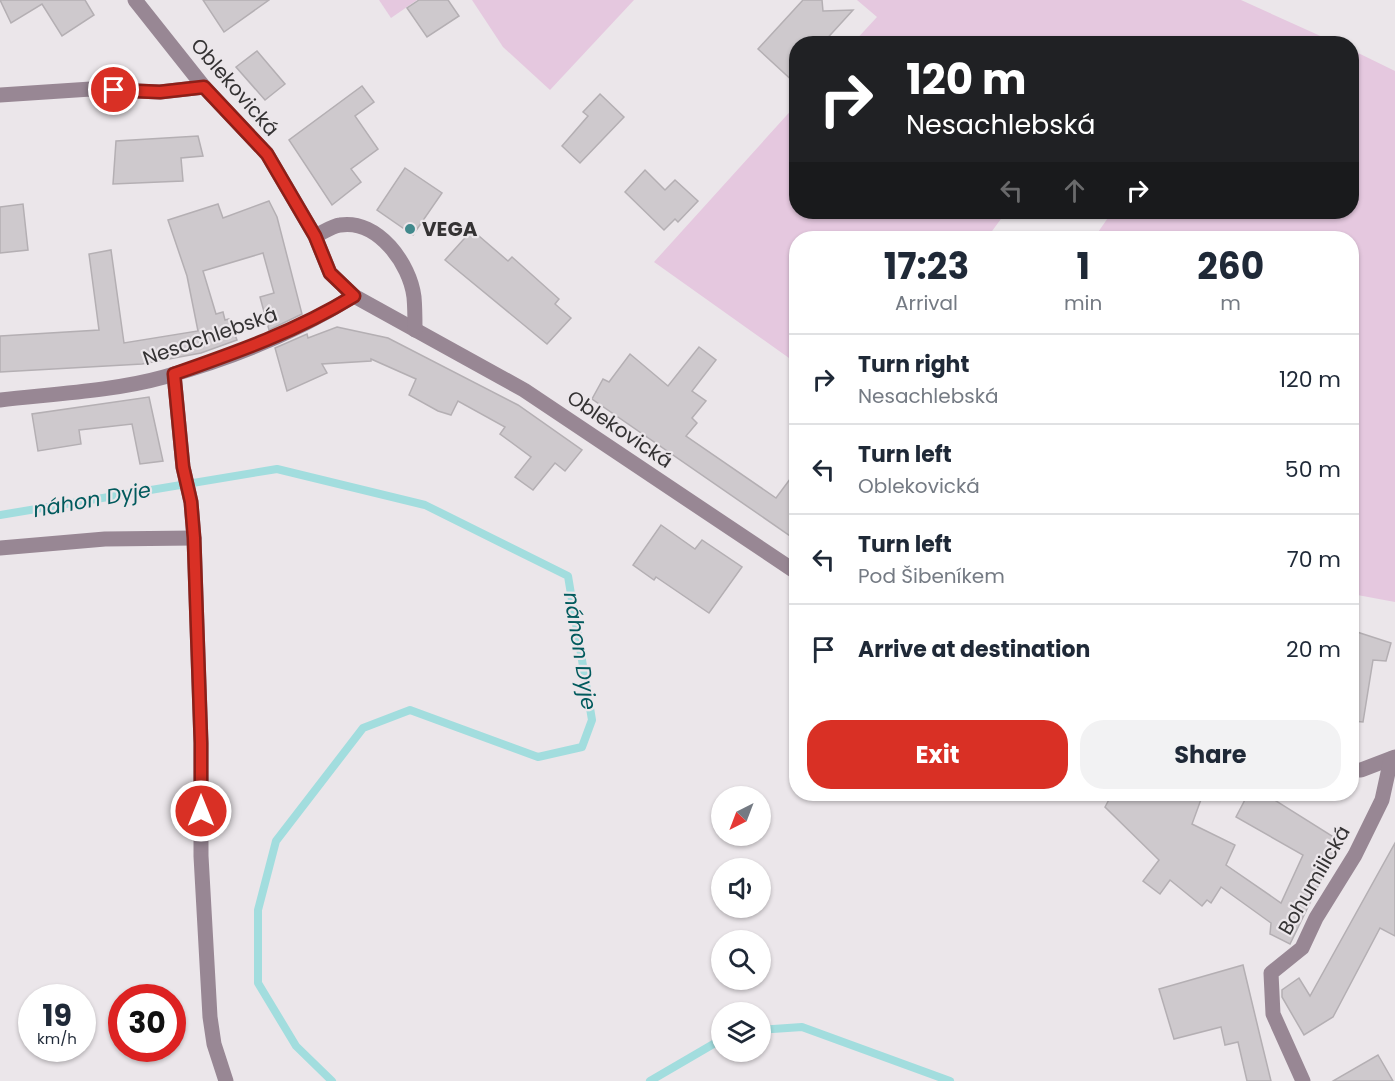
<!DOCTYPE html>
<html lang="en">
<head>
<meta charset="utf-8">
<style>
	body { margin:0; font-family:Poppins,sans-serif; background:#f2f2f3; color:#1f2937; height:100vh; display:flex; flex-direction:column; font-size:22px; white-space:nowrap }
	* { box-sizing:border-box; margin:0 }
	p { font-size:20px; color:#747a83 }
	.icon { flex:none; width:33px; height:33px; fill:none; stroke:currentColor; stroke-width:2; stroke-linecap:round; stroke-linejoin:round }
	.map { position:relative; flex:1; overflow:hidden }
	.panel { position:absolute; left:789px; top:231px; width:570px; height:570px; display:flex; flex-direction:column; background:#fff; border-radius:24px; box-shadow:0 2px 4px #0004 }
	.panel>* { flex:none }
	.hud { position:absolute; left:789px; top:36px; width:570px; height:183px; border-radius:24px; box-shadow:0 2px 4px #0004; background:#202124; color:#fff; overflow:hidden }
	.needle { width:39px; rotate:222deg }
	.controls { position:absolute; left:711px; top:786px; display:grid; gap:12px }
	.controls a { display:grid; place-items:center; width:60px; height:60px; border-radius:50%; background:#fff; box-shadow:0 2px 4px #0004; font-size:30px }
	.speed { position:absolute; left:18px; top:984px; display:flex; gap:12px; font-size:30px; font-weight:700; text-align:center }
	.speed>* { display:grid; place-content:center; width:78px; height:78px; border-radius:50%; background:#fff; box-shadow:0 2px 4px #0004; line-height:1 }
	.speed small { font-size:15px; font-weight:400 }
	.speed .limit { border:9px solid #d22; background:#fff; color:#111 }
	.pin { position:absolute; display:grid; place-items:center; width:51px; height:51px; color:#fff; margin:-26px; border:3px solid #fff; border-radius:50%; box-shadow:0 2px 6px #0007 }
	.me { position:absolute; width:66px; margin:-33px; rotate:0deg; stroke-linejoin:round; filter:drop-shadow(0 0 4px #0008) }
	.turn { display:flex; align-items:center; gap:21px; height:126px; padding:0 18px; font-size:27px }
	.turn .icon { width:78px; height:78px; stroke-width:2.5 }
	.turn b { display:block; font-size:42px; line-height:51px }
	.lanes { display:flex; align-items:center; height:57px; padding:0 18px; background:#0003; justify-content:center; gap:30px; direction:ltr }
	.lanes .off { opacity:.35 }
	.eta { display:flex; justify-content:space-evenly; align-items:center; height:102px; text-align:center }
	.eta b { font-size:36px; font-weight:700; line-height:42px }
	.action { display:flex; gap:12px; margin-top:auto; padding:12px 18px }
	.action a { flex:1; height:69px; border-radius:24px; background:#d93025; color:#fff; font-size:24px; font-weight:700; line-height:69px; text-align:center }
	.action a+a { background:#f2f2f3; color:#1f2937 }
	ul { padding:0; list-style:none }
	li { display:flex; align-items:center; gap:18px; height:90px; padding:0 18px; border-top:2px solid #e0e1e3 }
	li div { flex:1 }
	li b { display:block; font-size:22px }
	li em { font-style:normal }
	.map>svg:first-child { display:block }
</style>
</head>
<body>
<div class="map">
<svg width="1395" height="1081" viewBox="0 0 1395 1081">
	<rect width="100%" height="100%" fill="#ebe6ea"/>
	<g fill="#e5c8df">
		<polygon points="379,0 417,0 391,18"/>
		<polygon points="472,0 634,0 550,90 503,47"/>
		<polygon points="857,0 1241,0 1336,43 853,43 877,17"/>
		<polygon points="1352,50 1395,71 1395,602 1352,594 1352,238 1094,238 1112,212 1352,212"/>
		<polygon points="796,105 796,212 1006,212 987,238 796,238 796,363 654,262"/>
	</g>
	<g fill="none" stroke-linecap="round" stroke-linejoin="round">
		<g stroke="#a2ddde" stroke-width="8">
			<polyline points="0,515 277,469 425,505 568,576 592,720 582,747 538,757 410,710 363,728 276,841 258,910 258,983 296,1046 332,1081"/>
			<polyline points="760,1030 802,1027 950,1081"/>
			<polyline points="650,1081 722,1039"/>
		</g>
	</g>
	<g fill="#cec9cd" stroke="#b4afb3" stroke-width="1.5">
		<polygon points="0,0 85,0 94,15 62,36 42,4 11,23"/>
		<polygon points="203,0 269,0 224,32"/>
		<polygon points="419,0 448,0 459,16 427,37 407,8"/>
		<polygon points="803,0 822,0 823,11 853,10 822,44 796,44 796,84 758,49"/>
		<polygon points="257,51 285,84 265,100 236,67"/>
		<polygon points="362,86 374,102 355,116 378,149 351,169 361,182 332,205 289,140"/>
		<polygon points="600,94 624,117 580,163 562,146 588,116 583,112"/>
		<polygon points="198,136 203,156 181,158 183,181 113,184 116,141"/>
		<polygon points="405,168 442,193 413,235 377,210"/>
		<polygon points="645,170 665,190 675,180 698,201 678,222 675,219 664,230 625,192"/>
		<polygon points="269,201 277,217 302,314 269,330 260,297 274,293 263,253 203,271 216,314 223,312 225,320 229,319 237,340 201,353 142,364 0,372 0,336 99,330 89,254 111,250 124,343 198,331 187,276 168,220 218,204 223,218"/>
		<polygon points="23,204 28,250 0,253 0,207"/>
		<polygon points="472,230 508,261 512,257 559,299 555,304 571,318 547,344 445,260"/>
		<polygon points="337,327 388,338 518,405 582,450 565,471 555,463 533,490 515,477 531,457 500,434 505,427 458,401 451,415 438,411 409,395 416,379 371,359 371,361 322,364 327,373 287,391 275,348 307,334 308,338"/>
		<polygon points="699,347 716,360 692,391 706,401 692,418 697,423 686,436 776,498 796,471 796,540 592,399 603,379 609,382 630,354 668,386"/>
		<polygon points="149,397 163,461 140,464 132,424 79,430 81,444 38,451 32,414"/>
		<polygon points="661,525 695,549 702,540 742,567 709,613 656,577 654,580 633,565"/>
		<polygon points="1357,632 1391,643 1386,661 1373,660 1363,722 1352,721 1352,660"/>
		<polygon points="1112,794 1203,794 1192,824 1235,845 1226,865 1281,903 1303,855 1236,817 1248,794 1265,794 1340,841 1290,944 1270,934 1271,923 1221,887 1211,903 1207,900 1202,906 1170,880 1160,894 1143,881 1159,860 1105,807"/>
		<polygon points="1395,843 1395,936 1380,928 1333,1017 1304,1035 1282,997 1282,990 1299,978 1310,996"/>
		<polygon points="1243,965 1260,1036 1271,1081 1247,1081 1238,1042 1225,1045 1221,1027 1174,1039 1159,989"/>
		<polygon points="1378,1055 1393,1081 1333,1081"/>
	</g>
	<g fill="none" stroke-linecap="round" stroke-linejoin="round">
		<g stroke="#988794" stroke-width="15">
			<polyline points="135,0 204,87 267,154 315,236 330,273 354,296 524,390 796,572"/>
			<polyline points="0,95 91,89 160,92 204,87"/>
			<path d="M315,236C322,233 332,226 340,225C378,219 410,264 414,297C415,308 415,319 415,330"/>
			<polyline points="174,374 183,467 191,502 194,538 201,743 201,856 210,1017 214,1044 226,1081"/>
			<path d="M0,400C52,394 114,391 164,377C230,359 295,333 354,296"/>
			<polyline points="0,548 105,539 194,538"/>
			<polyline points="1352,770 1361,770 1395,757"/>
			<polyline points="1303,1081 1273,1014 1271,973 1302,948 1316,918 1355,855 1382,800 1391,759"/>
		</g>
	</g>
	<g fill="none" stroke-linecap="round" stroke-linejoin="round">
		<defs>
			<path id="route" d="M114,90L160,92L204,87L267,154L315,236L330,273L354,296C297,331 237,352 174,374L183,467L191,502L194,538L201,743V811"/>
		</defs>
		<use href="#route" stroke="#8d1f18" stroke-width="15"/>
		<use href="#route" stroke="#d93025" stroke-width="10"/>
	</g>
	<circle fill="#41898c" stroke="#ebe6ea" stroke-width="2" cx="410" cy="229" r="6"/>
	<g text-anchor="middle" stroke-width="4.5" stroke-linejoin="round" paint-order="stroke">
		<g font-size="20" fill="#343233" stroke="#ebe6ea">
			<text transform="translate(235 87) rotate(49)" y="7">Oblekovická</text>
			<text transform="translate(210 336) rotate(-19)" y="7">Nesachlebská</text>
			<text transform="translate(620 429) rotate(34)" y="7">Oblekovická</text>
			<text transform="translate(1314 880) rotate(-60)" y="7">Bohumilická</text>
		</g>
		<g font-size="20" font-weight="bold" fill="#343233" stroke="#ebe6ea" text-anchor="start">
			<text x="422" y="236">VEGA</text>
		</g>
		<g font-size="21" font-style="italic" fill="#015a5d" stroke="#ebe6ea">
			<text transform="translate(92 500) rotate(-10)" y="7">náhon Dyje</text>
			<text transform="translate(580 651) rotate(81)" y="7">náhon Dyje</text>
		</g>
	</g>
</svg>
<div class="controls">
<a><svg class="needle" viewBox="-14 -14 28 28"><path d="M0-13l5 13h-10z" fill="#e53935"/><path d="M0 13l5-13h-10z" fill="#747a83"/></svg></a>
<a><svg class="icon" aria-label="sound" viewBox="0 0 24 24"><path d="M4 9h4l5-4v14l-5-4H4zM17 9q2 3 0 6"/></svg></a>
<a><svg class="icon" aria-label="search" viewBox="0 0 24 24"><circle cx="10" cy="10" r="6"/><path d="M15 15l6 6"/></svg></a>
<a><svg class="icon" aria-label="layers" viewBox="0 0 24 24"><path d="M12 4l9 5-9 5-9-5zM3 14l9 5 9-5"/></svg></a>
</div>
<div class="speed"><div>19<small>km/h</small></div><div class="limit">30</div></div>
<div class="pin" style="left:114px;top:90px;background:#d93025"><svg class="icon" aria-label="arrive" viewBox="0 0 24 24"><path d="M6 21V4h12l-3 4 3 4H6"/></svg></div>
<svg class="me" style="left:201px;top:811px" viewBox="-20 -20 40 40"><circle r="17" fill="#d93025" stroke="#fff" stroke-width="3"/><path d="M0-11L8 9 0 5-8 9z" fill="#fff"/></svg>
<div class="hud">
<div class="turn"><svg class="icon" aria-label="right" viewBox="0 0 24 24"><path d="M7 20v-9h11M14 6l5 5-5 5"/></svg><div><b>120 m</b>Nesachlebská</div></div>
<div class="lanes"><svg class="icon off" aria-label="left" viewBox="0 0 24 24"><path d="M17 20v-9H6M10 6l-5 5 5 5"/></svg><svg class="icon off" aria-label="ahead" viewBox="0 0 24 24"><path d="M12 20V5M6 11l6-6 6 6"/></svg><svg class="icon" aria-label="right" viewBox="0 0 24 24"><path d="M7 20v-9h11M14 6l5 5-5 5"/></svg></div>
</div>
<section class="panel">
<div class="eta">
<div><b>17:23</b><p>Arrival</p></div>
<div><b>1</b><p>min</p></div>
<div><b>260</b><p>m</p></div>
</div>
<ul>
<li><svg class="icon" aria-label="right" viewBox="0 0 24 24"><path d="M7 20v-9h11M14 6l5 5-5 5"/></svg><div><b>Turn right</b><p>Nesachlebská</p></div><em>120 m</em></li>
<li><svg class="icon" aria-label="left" viewBox="0 0 24 24"><path d="M17 20v-9H6M10 6l-5 5 5 5"/></svg><div><b>Turn left</b><p>Oblekovická</p></div><em>50 m</em></li>
<li><svg class="icon" aria-label="left" viewBox="0 0 24 24"><path d="M17 20v-9H6M10 6l-5 5 5 5"/></svg><div><b>Turn left</b><p>Pod Šibeníkem</p></div><em>70 m</em></li>
<li><svg class="icon" aria-label="arrive" viewBox="0 0 24 24"><path d="M6 21V4h12l-3 4 3 4H6"/></svg><div><b>Arrive at destination</b></div><em>20 m</em></li>
</ul>
<div class="action"><a>Exit</a><a>Share</a></div>
</section>
</div>
</body>
</html>
